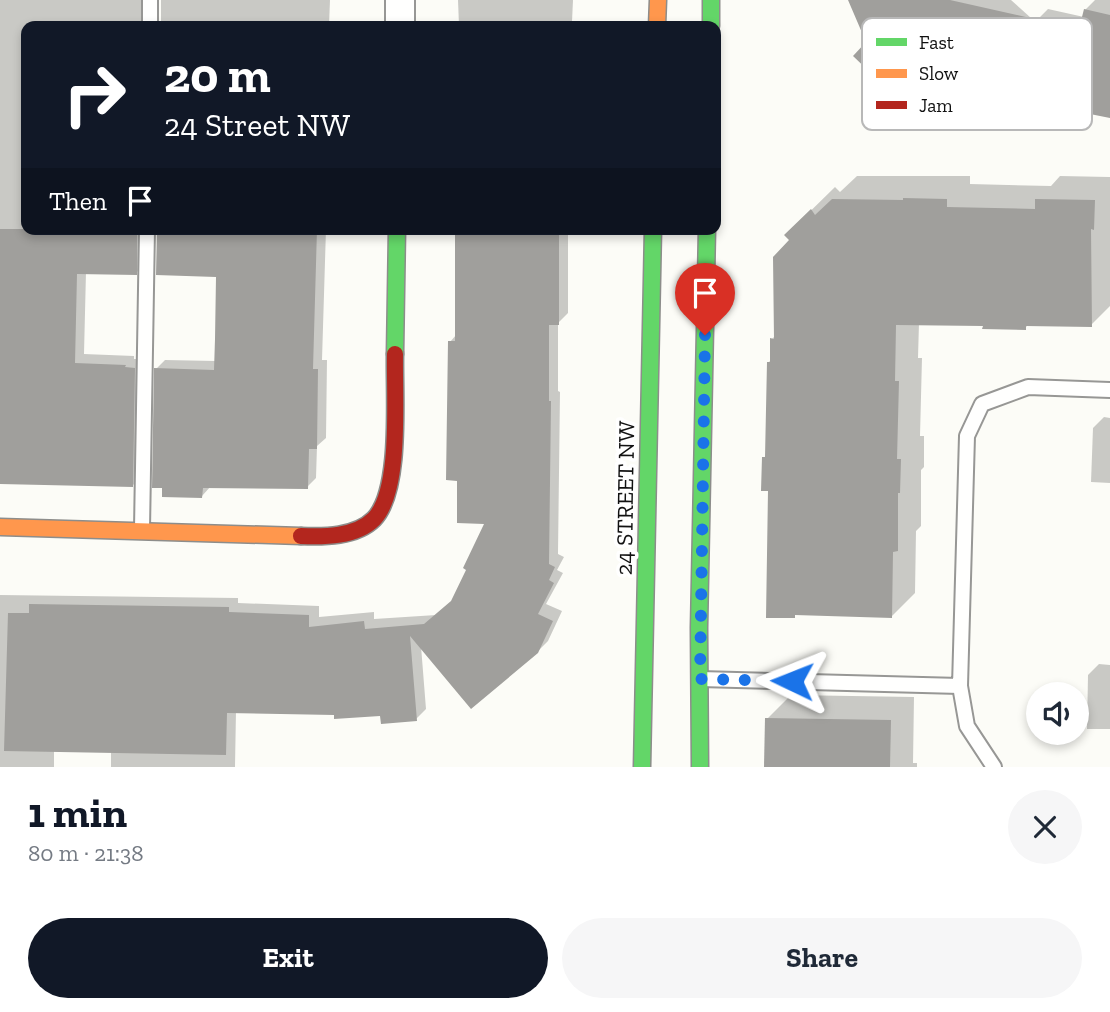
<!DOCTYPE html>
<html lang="en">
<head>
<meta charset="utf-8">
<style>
	body { margin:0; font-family:"Zilla Slab",serif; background:#f6f6f7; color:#1f2937; height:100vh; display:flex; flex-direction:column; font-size:26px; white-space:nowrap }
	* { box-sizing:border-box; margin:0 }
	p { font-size:23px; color:#747a83 }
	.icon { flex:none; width:38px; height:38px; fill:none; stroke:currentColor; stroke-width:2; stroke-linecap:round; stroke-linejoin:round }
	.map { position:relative; height:767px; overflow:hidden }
	.drawer { display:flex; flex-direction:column; background:#fff; flex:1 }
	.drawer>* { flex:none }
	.hud { position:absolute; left:21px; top:21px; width:700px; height:214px; border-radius:14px; box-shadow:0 4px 10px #0003; background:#111827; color:#fff; overflow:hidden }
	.tools { position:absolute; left:1026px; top:682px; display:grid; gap:14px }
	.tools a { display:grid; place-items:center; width:63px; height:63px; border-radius:50%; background:#fff; box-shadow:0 4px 10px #0003; font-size:35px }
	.pin { position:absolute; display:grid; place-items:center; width:60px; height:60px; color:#fff; margin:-72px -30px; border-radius:50% 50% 50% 0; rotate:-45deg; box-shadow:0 0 7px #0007 }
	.pin .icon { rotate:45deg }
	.me { position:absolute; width:77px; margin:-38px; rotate:272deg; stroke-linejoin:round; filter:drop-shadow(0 0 5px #0008) }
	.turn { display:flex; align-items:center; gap:24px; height:147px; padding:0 28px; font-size:32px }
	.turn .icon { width:91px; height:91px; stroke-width:2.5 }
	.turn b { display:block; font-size:49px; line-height:60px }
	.then { display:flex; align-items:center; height:66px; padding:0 28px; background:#0003; gap:14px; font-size:26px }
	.round { display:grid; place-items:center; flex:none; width:74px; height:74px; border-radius:37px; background:#f6f6f7 }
	.head { display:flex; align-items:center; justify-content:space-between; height:119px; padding:0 28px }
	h1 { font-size:42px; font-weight:800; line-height:52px; color:#111827 }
	.cta { display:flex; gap:14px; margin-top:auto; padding:14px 28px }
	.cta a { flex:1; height:80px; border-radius:42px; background:#111827; color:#fff; font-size:28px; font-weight:800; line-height:80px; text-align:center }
	.cta a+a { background:#f6f6f7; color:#1f2937 }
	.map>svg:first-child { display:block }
</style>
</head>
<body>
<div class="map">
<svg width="1110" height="767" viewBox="0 0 1110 767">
	<rect width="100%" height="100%" fill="#fcfcf7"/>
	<g fill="#0003">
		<polygon points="0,0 150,0 154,25 158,26 26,26 26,229 146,229 145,264 136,273 86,272 84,354 134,356 134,359 144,359 142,476 132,486 0,483"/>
		<polygon points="161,0 330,0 329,26 161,26"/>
		<polygon points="458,0 573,0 572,22 569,26 459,26"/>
		<polygon points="849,0 1011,0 1031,18 962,96 908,69 868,42"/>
		<polygon points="1095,0 1110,0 1110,116 1092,112 1088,117 1062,110 1050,124 1037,20 1048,9 1084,17 1085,10"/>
		<polygon points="857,176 970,176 970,184 1051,186 1060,176 1110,177 1110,306 1091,325 1029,324 1025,328 984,324 919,323 918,358 922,358 920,436 924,436 924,467 921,470 921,526 916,531 915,593 892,616 797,613 794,616 764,458 767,454 769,362 771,360 772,339 776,335 791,240 786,235 835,187 840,192"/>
		<polygon points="158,229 326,229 322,360 327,360 326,438 317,446 316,478 307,487 211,486 202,496 156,369 165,360 216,361 217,275"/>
		<polygon points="457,229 568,229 568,313 558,323 558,391 560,392 558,554 564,557 557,570 563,573 546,604 562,611 548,641 537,652 421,646 426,709 416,719 382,714 236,711 235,767 111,767 111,752 54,751 54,767 0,767 0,595 238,598 238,603 319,606 319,617 374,612 374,619 436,615 454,600 487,522 459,479 450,342 456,335"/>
		<polygon points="1104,417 1110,418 1110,483 1091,482 1093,428"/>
		<polygon points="1099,664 1110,665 1110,729 1087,729 1088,675"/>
		<polygon points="791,695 914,697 913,763 917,763 917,767 766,767 767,719"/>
	</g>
	<g fill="#a09f9c">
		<polygon points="848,0 950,0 1079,29 1084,9 1110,15 1110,118 1090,114 1089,118 1054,110 1051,126 1033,121 1032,124 1003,119 1024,26 952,109 908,71 901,79 888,67 877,79 853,56 866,42"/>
		<polygon points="903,198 947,199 947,207 1035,209 1035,199 1095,200 1094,230 1091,229 1092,327 1026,326 1026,330 982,329 983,326 896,325 895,381 899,381 897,459 901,459 900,493 898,493 898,551 893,552 892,618 795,615 795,618 766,618 768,491 761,491 762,457 765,457 767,362 770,362 770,338 774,339 773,257 789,240 784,235 811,209 815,215 832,199 903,200"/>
		<polygon points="0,229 137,229 137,275 77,274 75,363 126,365 125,367 135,368 133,487 0,484"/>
		<polygon points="157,229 317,229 313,369 318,369 317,449 309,449 308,489 203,488 202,498 162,497 162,488 152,488 154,368 214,370 215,339 216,277 156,275"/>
		<polygon points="486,229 559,229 559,325 549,325 549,401 551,401 549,564 555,567 549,580 554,583 538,614 553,621 538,653 471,709 410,636 417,721 381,724 380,716 334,719 334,715 227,713 226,755 4,751 8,613 29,613 29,604 229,607 229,612 309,615 309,627 364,621 365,629 424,624 451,601 466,570 463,568 484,524 457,523 457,481 446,480 448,341 455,341 455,234 486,234"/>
		<polygon points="765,718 891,720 890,767 764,767"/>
	</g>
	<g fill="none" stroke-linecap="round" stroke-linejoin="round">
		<defs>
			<g id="lane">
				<polyline points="150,26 150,0"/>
				<polyline points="142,529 147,229"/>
				<polyline points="700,679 960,686 967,436 982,404 1028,387 1110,390"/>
				<polyline points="960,686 967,726 994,767"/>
			</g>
			<polyline id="street" points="400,26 400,0"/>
			<g id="fast">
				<polyline points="711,0 711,26"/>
				<polyline points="395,354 397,229"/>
				<polyline points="642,767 653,229"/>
				<polyline points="700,767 699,628 707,229"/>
			</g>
			<g id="slow">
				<polyline points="657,26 658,0"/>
				<polyline points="0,527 301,536"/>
			</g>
			<path id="jam" d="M301,536C324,537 356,537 374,519C402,490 394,395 395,354"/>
		</defs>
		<use href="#lane" stroke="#979795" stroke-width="18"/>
		<use href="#street" stroke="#979795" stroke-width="32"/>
		<use href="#fast" stroke="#8d8d8b" stroke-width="19"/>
		<use href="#slow" stroke="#8d8d8b" stroke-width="19"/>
		<use href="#jam" stroke="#8d8d8b" stroke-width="19"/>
		<use href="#lane" stroke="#fffffe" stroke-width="14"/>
		<use href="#street" stroke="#fffffe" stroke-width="28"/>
		<use href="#fast" stroke="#63d668" stroke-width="16"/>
		<use href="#slow" stroke="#ff974d" stroke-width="16"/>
		<use href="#jam" stroke="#b3261e" stroke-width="16"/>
	</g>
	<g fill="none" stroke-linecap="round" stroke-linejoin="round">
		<polyline stroke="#1a73e8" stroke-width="12" stroke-dasharray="0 21.6" points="705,335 700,679 792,681"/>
	</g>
	<g text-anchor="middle" stroke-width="7" stroke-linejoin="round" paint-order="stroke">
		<g font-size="23" fill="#111" stroke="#fff">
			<text transform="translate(625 498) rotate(-89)" y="8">24 STREET NW</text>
		</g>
	</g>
	<rect x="862" y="18" width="230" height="112" rx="10" fill="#fff" stroke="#b8b8b8" stroke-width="2"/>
	<rect x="876" y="38" width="31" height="8" fill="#63d668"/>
	<rect x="876" y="69" width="31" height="9" fill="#ff974d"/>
	<rect x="876" y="101" width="31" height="8" fill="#b3261e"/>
	<g font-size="19" fill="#111">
		<text x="919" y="49">Fast</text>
		<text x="919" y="80">Slow</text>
		<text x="919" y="112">Jam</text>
	</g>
</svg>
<div class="tools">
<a><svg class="icon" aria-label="sound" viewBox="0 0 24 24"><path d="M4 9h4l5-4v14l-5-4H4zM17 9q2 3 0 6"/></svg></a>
</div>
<div class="pin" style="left:705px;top:335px;background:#d93025"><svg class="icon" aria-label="arrive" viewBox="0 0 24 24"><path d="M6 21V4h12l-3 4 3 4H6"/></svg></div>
<svg class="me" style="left:792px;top:681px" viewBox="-20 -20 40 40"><path d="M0-17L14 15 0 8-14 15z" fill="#1a73e8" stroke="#fff" stroke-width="4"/></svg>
<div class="hud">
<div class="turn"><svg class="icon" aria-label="right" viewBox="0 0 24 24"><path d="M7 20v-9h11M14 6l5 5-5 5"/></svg><div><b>20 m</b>24 Street NW</div></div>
<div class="then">Then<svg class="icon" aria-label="arrive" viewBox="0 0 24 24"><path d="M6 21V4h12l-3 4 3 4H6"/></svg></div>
</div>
</div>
<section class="drawer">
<div class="head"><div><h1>1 min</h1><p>80 m · 21:38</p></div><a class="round"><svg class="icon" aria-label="close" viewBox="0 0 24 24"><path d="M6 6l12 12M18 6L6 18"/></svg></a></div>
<div class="cta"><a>Exit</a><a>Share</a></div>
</section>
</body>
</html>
